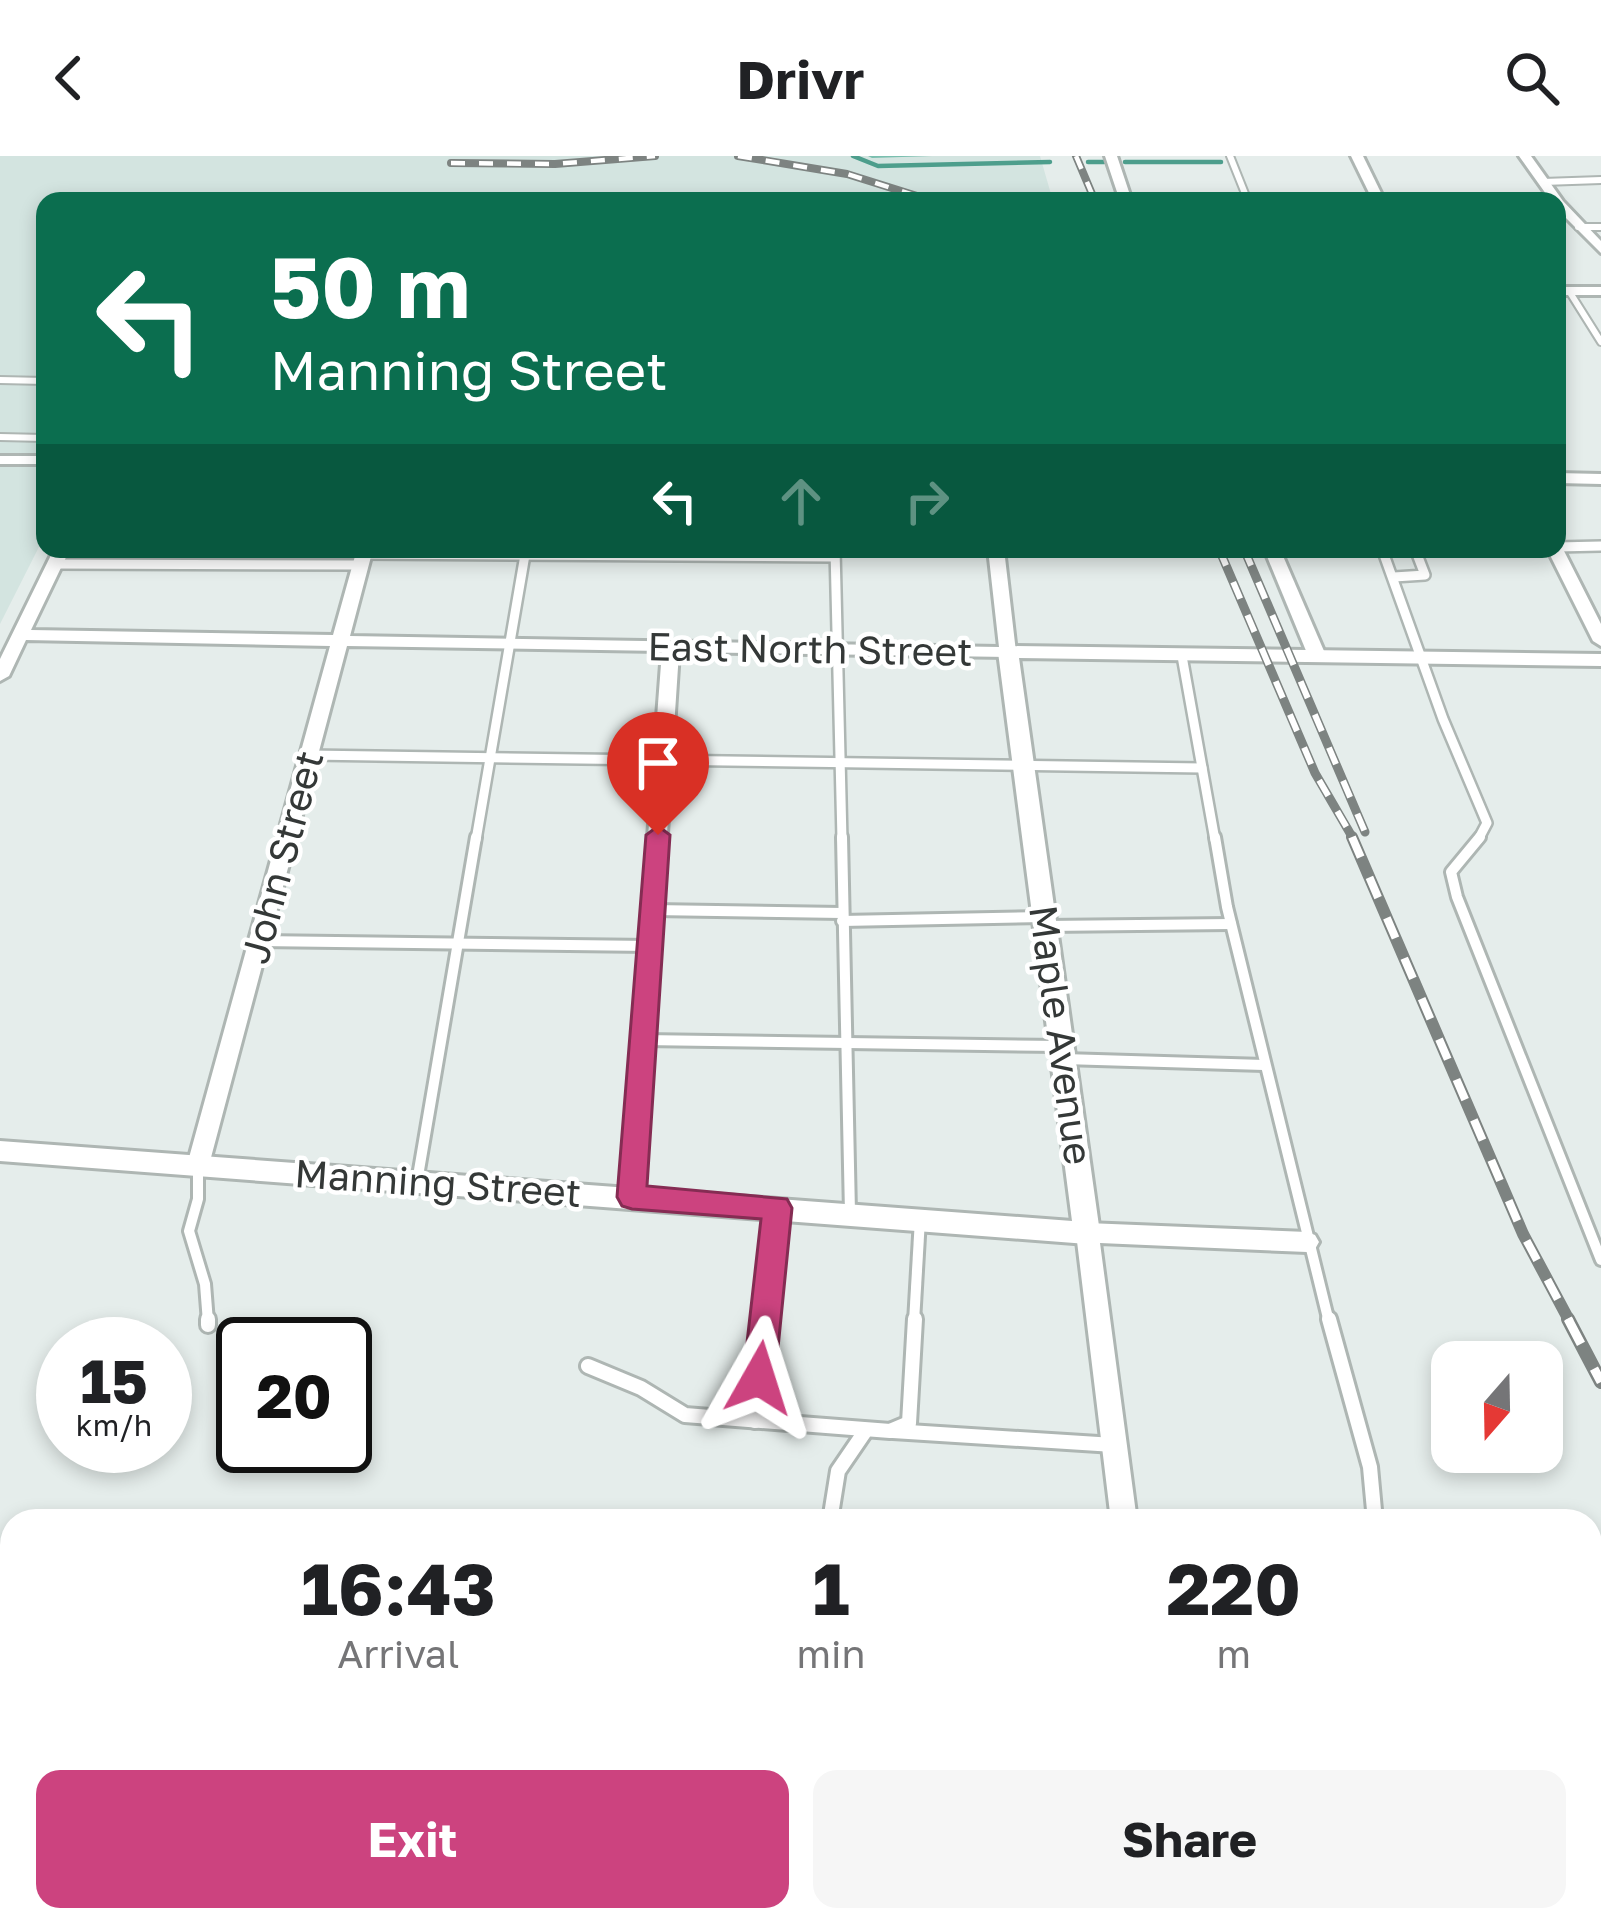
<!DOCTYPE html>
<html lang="en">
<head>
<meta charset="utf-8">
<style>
	body { margin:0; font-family:"Golos Text",sans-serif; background:#f6f6f6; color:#202124; height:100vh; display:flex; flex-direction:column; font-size:45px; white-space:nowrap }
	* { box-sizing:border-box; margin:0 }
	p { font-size:39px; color:#757577 }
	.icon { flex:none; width:66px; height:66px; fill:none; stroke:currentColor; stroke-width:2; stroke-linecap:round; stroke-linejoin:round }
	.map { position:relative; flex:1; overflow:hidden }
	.sheet { position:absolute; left:0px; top:1353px; width:1602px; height:423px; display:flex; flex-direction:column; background:#fff; border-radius:36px 36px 0 0; box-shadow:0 6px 18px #0003 }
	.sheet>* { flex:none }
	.guide { position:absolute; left:36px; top:36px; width:1530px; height:366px; border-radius:24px; box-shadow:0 6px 18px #0003; background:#0b6e4f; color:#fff; overflow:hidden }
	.needle { width:78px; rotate:200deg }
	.buttons { position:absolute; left:1431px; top:1185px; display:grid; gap:24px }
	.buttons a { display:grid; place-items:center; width:132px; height:132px; border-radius:24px; background:#fff; box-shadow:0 6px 18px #0003; font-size:60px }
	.speed { position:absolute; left:36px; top:1161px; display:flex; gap:24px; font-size:60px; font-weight:700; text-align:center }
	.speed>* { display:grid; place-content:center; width:156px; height:156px; border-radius:50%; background:#fff; box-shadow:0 6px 18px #0003; line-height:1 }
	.speed small { font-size:30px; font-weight:400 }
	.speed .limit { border:6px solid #111; border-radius:18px; background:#fff; color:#111 }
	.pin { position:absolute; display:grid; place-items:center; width:102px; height:102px; color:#fff; margin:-123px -51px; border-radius:50% 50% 50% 0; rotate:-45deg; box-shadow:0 0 12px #0007 }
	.pin .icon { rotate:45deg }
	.me { position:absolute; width:132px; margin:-66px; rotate:6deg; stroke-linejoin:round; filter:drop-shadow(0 0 9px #0008) }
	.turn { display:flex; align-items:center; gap:42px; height:252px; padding:0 36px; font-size:54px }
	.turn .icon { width:156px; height:156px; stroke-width:2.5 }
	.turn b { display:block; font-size:84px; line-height:102px }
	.lanes { display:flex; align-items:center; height:114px; padding:0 36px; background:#0003; justify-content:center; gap:60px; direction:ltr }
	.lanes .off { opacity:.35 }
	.eta { display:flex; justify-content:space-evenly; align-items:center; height:204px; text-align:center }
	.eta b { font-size:72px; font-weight:700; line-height:84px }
	.action { display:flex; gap:24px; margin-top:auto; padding:24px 36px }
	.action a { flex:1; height:138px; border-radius:24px; background:#cc437f; color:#fff; font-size:48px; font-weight:700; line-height:138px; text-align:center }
	.action a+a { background:#f6f6f6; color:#202124 }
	header { display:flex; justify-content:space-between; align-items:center; height:156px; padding:0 36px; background:#fff; font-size:54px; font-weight:700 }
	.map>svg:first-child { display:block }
</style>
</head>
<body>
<header><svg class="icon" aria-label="back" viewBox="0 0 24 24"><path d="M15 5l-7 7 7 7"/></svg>Drivr<svg class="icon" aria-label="search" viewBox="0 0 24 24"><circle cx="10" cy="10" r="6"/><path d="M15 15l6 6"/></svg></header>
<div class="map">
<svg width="1601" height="1774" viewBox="0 0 1601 1774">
	<rect width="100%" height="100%" fill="#e5edeb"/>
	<polygon fill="#d3e4e0" points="0,0 1040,0 1053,45 45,45 45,379 0,468"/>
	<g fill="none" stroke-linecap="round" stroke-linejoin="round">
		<g stroke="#4d9e8c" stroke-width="4.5">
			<polyline points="853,0 878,10 1050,6"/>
			<polyline points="1088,6 1104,6"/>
			<polyline points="1125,6 1221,6"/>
		</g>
		<defs>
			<g id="service-far3">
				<polyline points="1230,0 1248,45"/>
				<polyline points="1543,26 1601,24"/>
				<polyline points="1578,71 1601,71"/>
				<polyline points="1569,135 1601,186"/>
				<polyline points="0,224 45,225"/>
				<polyline points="0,281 45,282"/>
			</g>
			<g id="service-far2">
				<polyline points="1557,391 1601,390"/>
				<polyline points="835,393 842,684"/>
				<polyline points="1382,393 1443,563 1487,667 1478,684"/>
				<polyline points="364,398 835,401"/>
				<polyline points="54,408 361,409"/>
				<polyline points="1394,421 1425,419 1415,393"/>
				<polyline points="1182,500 1215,684"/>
				<polyline points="309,599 1202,612"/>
				<polyline points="476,684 526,393"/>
			</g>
			<g id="service-far1">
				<polyline points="842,681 850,1057"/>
				<polyline points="1215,681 1227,751 1329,1166"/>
				<polyline points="1480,681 1451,716 1457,741 1601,1104"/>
				<polyline points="653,754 842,757"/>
				<polyline points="842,765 1044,761"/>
				<polyline points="1046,770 1231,768"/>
				<polyline points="259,785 650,790"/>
				<polyline points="643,884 1059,890"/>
				<polyline points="1064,903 1264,909"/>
				<polyline points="198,1009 198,1043 189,1075 205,1128 208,1166"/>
				<polyline points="417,1026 476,681"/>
				<polyline points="765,1166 777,1053"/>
				<polyline points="914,1166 920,1063"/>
			</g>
			<g id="service">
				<polyline points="208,1163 208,1169"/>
				<polyline points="1329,1163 1370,1311 1375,1365"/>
				<polyline points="588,1210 641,1232 685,1259 890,1275 909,1267 915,1163"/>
				<polyline points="755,1265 766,1163"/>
				<polyline points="893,1275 1114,1289"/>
				<polyline points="830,1365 838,1315 866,1274"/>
				<polyline points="0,1486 12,1494"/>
				<polyline points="877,1764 877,1774"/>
			</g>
			<g id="minor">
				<polygon points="1105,0 1117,0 1132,45 1120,45"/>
				<polygon points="1351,0 1363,0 1385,45 1373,45"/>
				<polygon points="1519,0 1531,0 1563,45 1601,85 1601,97 1557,53 1557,45 1551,45"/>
				<rect x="1557" y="131" width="44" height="8"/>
				<rect x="0" y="300" width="45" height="8"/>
				<polygon points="1557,317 1601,318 1601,328 1557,327"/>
				<polygon points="1557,389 1563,393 1601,468 1601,490 1593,485 1547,393 1557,393"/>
				<polygon points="54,393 70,393 31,474 333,479 357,393 373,393 350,480 999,491 988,393 1004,393 1016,496 1008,501 679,496 643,1041 640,1048 632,1050 624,1048 621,1041 662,495 347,490 209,1009 206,1015 198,1018 190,1015 187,1009 330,490 26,484 9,520 0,525 0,503"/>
				<polygon points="1264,393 1280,393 1327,502 1324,506 1312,506 1309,502"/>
				<polygon points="1087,1067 1307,1076 1315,1079 1319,1086 1315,1093 1307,1096 1100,1087 1137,1365 1111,1365 1076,1077 1079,1070"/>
				<rect x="1590" y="1569" width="11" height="28"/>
				<polygon points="1157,1764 1187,1764 1188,1774 1158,1774"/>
			</g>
			<polygon id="tertiary" points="1008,490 1601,498 1601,510 1019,502 1100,1077 1096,1085 1087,1088 0,1005 0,985 1072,1065 998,496"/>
		</defs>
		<use href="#service-far3" stroke="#aeb6b3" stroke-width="10"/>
		<use href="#service-far2" stroke="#aeb6b3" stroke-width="14"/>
		<use href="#service-far1" stroke="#aeb6b3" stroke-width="16"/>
		<use href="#service" stroke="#aeb6b3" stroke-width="20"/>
		<use href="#minor" stroke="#aeb6b3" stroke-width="6"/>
		<use href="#tertiary" stroke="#aeb6b3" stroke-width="6"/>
		<use href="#service-far3" stroke="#fff" stroke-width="6"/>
		<use href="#service-far2" stroke="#fff" stroke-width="9"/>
		<use href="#service-far1" stroke="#fff" stroke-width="10"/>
		<use href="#service" stroke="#fff" stroke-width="14"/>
		<use href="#minor" fill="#fff" fill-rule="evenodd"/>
		<use href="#tertiary" fill="#fff" fill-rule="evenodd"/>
		<defs>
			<g id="rail-far3">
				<polyline points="738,0 847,18 933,45"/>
				<polyline points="1076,0 1095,45"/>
				<polyline points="451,7 555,8 655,0"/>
			</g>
			<g id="rail-far2">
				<polyline points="1219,393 1315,617 1354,684"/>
				<polyline points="1244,393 1365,676"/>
			</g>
			<polyline id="rail-far1" points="1352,681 1523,1078 1570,1166"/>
			<polyline id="rail" points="1568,1163 1601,1226"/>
		</defs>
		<use href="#rail-far3" stroke="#7d8381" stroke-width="8"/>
		<use href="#rail-far2" stroke="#7d8381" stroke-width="9"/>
		<use href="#rail-far1" stroke="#7d8381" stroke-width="12"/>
		<use href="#rail" stroke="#7d8381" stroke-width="14"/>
		<use href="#rail-far3" stroke="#fff" stroke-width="4.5" stroke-dasharray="14" stroke-linecap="butt"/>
		<use href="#rail-far2" stroke="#fff" stroke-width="6" stroke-dasharray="18" stroke-linecap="butt"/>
		<use href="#rail-far1" stroke="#fff" stroke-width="8" stroke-dasharray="22" stroke-linecap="butt"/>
		<use href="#rail" stroke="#fff" stroke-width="9" stroke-dasharray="28" stroke-linecap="butt"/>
	</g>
	<polygon fill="#7abfaf" points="868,0 932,0 872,2"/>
	<polygon fill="#cc437f" stroke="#852c53" stroke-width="3" points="658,670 670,679 647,1030 787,1043 792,1052 775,1222 771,1232 759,1236 748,1232 743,1222 761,1063 632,1053 622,1050 617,1041 646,679"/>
	<g text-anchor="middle" stroke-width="9" stroke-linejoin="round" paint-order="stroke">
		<g font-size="39" fill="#343837" stroke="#fff">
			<text transform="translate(810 493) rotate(1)" y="14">East North Street</text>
			<text transform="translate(282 701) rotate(-75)" y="14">John Street</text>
			<text transform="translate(1061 879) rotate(82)" y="14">Maple Avenue</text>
			<text transform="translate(438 1027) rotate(4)" y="14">Manning Street</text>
		</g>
	</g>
</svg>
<div class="buttons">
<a><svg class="needle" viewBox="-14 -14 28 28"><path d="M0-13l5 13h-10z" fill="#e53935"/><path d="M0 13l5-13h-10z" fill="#757577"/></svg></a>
</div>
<div class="speed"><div>15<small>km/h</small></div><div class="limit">20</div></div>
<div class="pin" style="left:658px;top:679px;background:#d93025"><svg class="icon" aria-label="arrive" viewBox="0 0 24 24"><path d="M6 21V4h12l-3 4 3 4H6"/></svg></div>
<svg class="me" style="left:759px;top:1222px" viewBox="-20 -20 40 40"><path d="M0-17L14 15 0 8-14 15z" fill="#cc437f" stroke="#fff" stroke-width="4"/></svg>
<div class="guide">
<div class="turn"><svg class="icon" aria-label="left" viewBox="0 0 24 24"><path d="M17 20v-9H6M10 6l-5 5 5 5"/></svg><div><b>50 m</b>Manning Street</div></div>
<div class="lanes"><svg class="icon" aria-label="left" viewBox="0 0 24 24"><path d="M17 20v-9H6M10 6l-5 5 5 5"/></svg><svg class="icon off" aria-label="ahead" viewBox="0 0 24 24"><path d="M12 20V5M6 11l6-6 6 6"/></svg><svg class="icon off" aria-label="right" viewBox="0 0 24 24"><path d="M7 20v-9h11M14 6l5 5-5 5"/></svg></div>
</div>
<section class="sheet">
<div class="eta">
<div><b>16:43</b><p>Arrival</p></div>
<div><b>1</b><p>min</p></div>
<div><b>220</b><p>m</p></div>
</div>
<div class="action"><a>Exit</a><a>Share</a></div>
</section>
</div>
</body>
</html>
